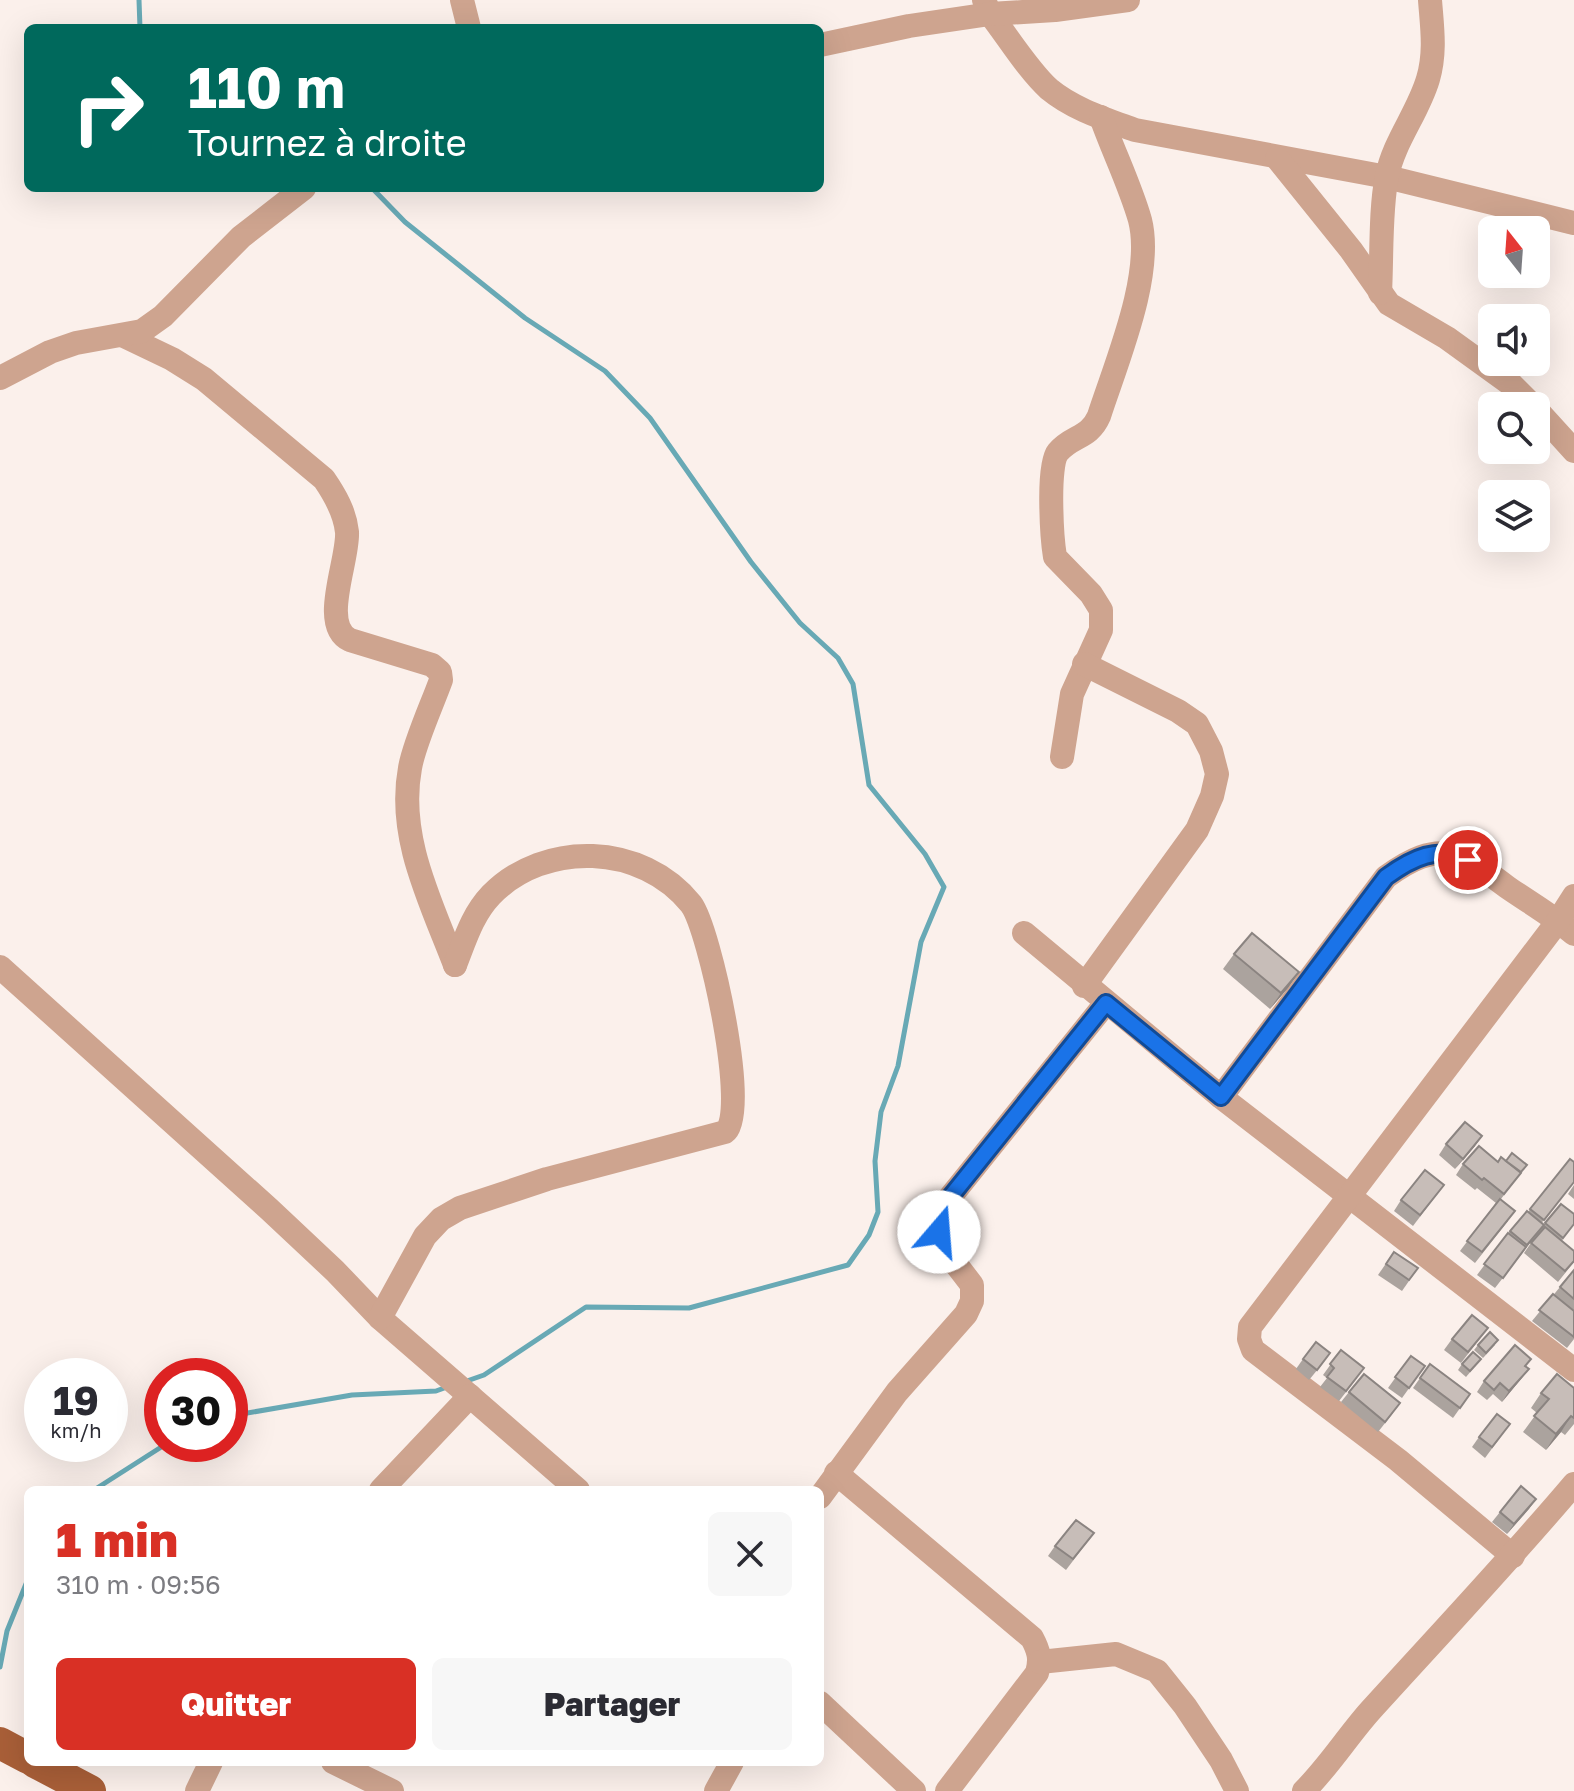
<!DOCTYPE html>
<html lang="fr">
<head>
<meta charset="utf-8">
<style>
	body { margin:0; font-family:"Golos Text",sans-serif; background:#f7f7f7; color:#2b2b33; height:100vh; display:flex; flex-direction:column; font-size:30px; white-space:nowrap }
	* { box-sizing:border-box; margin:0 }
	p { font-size:26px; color:#7c7c81 }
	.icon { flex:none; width:44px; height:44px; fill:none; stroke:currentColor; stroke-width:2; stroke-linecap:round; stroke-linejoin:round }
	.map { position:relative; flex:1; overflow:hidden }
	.side { position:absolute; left:24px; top:1486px; width:800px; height:280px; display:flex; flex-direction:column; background:#fff; border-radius:12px; box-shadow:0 8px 32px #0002 }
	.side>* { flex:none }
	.banner { position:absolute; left:24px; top:24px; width:800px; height:168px; border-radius:12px; box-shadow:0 8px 32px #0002; background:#00695c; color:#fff; overflow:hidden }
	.needle { width:52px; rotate:343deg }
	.tools { position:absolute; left:1478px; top:216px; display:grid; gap:16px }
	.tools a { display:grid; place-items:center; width:72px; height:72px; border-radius:12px; background:#fff; box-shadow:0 8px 32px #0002; font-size:40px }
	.speed { position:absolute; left:24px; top:1358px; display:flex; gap:16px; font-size:40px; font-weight:700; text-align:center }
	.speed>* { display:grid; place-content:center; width:104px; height:104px; border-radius:50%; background:#fff; box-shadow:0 8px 32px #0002; line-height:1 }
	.speed small { font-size:20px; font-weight:400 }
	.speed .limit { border:12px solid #d22; background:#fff; color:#111 }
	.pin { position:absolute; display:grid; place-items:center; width:68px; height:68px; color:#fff; margin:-34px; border:4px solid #fff; border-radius:50%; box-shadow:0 2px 8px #0007 }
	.me { position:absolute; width:88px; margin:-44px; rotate:18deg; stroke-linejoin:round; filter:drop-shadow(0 0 6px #0008) }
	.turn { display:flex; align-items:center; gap:28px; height:168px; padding:0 32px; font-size:36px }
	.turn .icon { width:104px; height:104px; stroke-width:2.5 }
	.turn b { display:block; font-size:56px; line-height:68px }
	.round { display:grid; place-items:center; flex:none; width:84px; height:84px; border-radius:12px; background:#f7f7f7 }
	.overview { display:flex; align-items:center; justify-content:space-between; height:136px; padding:0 32px }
	h1 { font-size:48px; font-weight:800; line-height:60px; color:#d93025 }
	.primary-button { display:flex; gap:16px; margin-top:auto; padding:16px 32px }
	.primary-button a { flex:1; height:92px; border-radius:12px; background:#d93025; color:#fff; font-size:32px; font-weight:800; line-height:92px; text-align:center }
	.primary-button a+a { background:#f7f7f7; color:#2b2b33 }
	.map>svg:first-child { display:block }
</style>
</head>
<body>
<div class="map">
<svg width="1574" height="1791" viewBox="0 0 1574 1791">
	<rect width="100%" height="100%" fill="#fbf0eb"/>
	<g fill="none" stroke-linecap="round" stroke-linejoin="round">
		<g stroke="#68a9b5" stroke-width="5">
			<polyline points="139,0 140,28"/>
			<polyline points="372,188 405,222 525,318 605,371 650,418 751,562 800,623 838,658 853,684 869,785 925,854 944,887 921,942 898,1066 881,1112 875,1161 878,1212 869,1235 848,1265 689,1308 586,1307 484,1375 464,1382"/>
			<polyline points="230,1416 352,1395 436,1391 447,1387"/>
			<polyline points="94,1490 166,1444"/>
			<polyline points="0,1667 7,1631 28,1579"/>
		</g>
		<g stroke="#cea48f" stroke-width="24">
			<polyline points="462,0 469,28"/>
			<path d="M984,0L990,14C1008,37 1028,70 1049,89C1073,109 1105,119 1135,130L1387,177L1574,223"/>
			<polyline points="820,45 909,26 990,14 1055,10 1128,0"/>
			<polyline points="1277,158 1351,250 1389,304 1447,338 1512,385 1533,406"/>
			<path d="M1380,293C1382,258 1380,209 1387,176C1394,141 1418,113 1428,79C1436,52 1432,27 1430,0"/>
			<path d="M124,336L172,359L204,379L324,479C335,495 345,512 347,532C349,560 319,625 350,640L432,665L440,672L441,680C432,705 414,744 410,768C397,837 431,902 455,965"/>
			<polyline points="0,378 50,352 76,343 142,331 163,316 241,237 304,188"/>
			<polyline points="1536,409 1574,451"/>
			<path d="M1062,757L1072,694L1101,630V610L1091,594L1055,557C1052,539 1047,465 1058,452C1072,435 1089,439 1099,416C1116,363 1154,275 1140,220C1130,185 1113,151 1101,117"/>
			<polyline points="1024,933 1221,1097 1574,1370"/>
			<polyline points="0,967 269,1209 335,1271 380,1318 578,1490"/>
			<polyline points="1084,986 1197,830 1212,796 1217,774 1211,751 1197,724 1178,711 1084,664"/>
			<path d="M1221,1097L1386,877C1440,838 1459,851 1507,887C1530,903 1553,916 1574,934"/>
			<path d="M380,1318L425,1236L441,1219L460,1208L547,1179L725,1132C750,1116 710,929 691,904C642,843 545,840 491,895C472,915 465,940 455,965"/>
			<path d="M836,1473L1032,1638C1039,1651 1041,1659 1037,1673L947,1791"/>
			<polyline points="381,1490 470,1396"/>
			<polyline points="820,1497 897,1392 966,1314 972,1301 972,1285 949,1255 939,1232 939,1211 1106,1003"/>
			<polyline points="1513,1556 1398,1460 1253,1350 1249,1339 1250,1327 1558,921 1574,896"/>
			<polyline points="1040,1662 1116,1654 1157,1671 1185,1706 1221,1760 1237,1791"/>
			<polyline points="820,1703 914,1791"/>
			<polyline points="333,1762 392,1791"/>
			<polyline points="197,1791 211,1762"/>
			<polyline points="716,1791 732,1762"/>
			<path d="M1304,1791C1329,1766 1347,1737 1370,1711C1438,1636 1508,1562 1574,1484"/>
		</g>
		<g stroke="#a95f38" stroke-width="32">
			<polyline points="0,1743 28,1758"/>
			<polyline points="35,1762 90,1791"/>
		</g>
	</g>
	<g fill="#aba39e">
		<polygon points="1234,954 1299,972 1288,988 1270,1009 1223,969"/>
		<polygon points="1446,1144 1475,1146 1455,1169 1439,1155"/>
		<polygon points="1570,1159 1542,1223 1544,1225 1561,1204 1574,1214 1562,1241 1574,1262 1558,1282 1524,1253 1538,1233 1495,1288 1477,1275 1510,1231 1528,1212"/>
		<polygon points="1506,1161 1527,1165 1501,1199 1508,1221 1475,1263 1460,1251 1496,1203 1477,1188 1475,1190 1456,1175 1463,1164"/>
		<polygon points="1444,1185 1413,1226 1394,1211 1401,1200"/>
		<polygon points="1574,1185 1574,1199 1568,1194"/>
		<polygon points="1394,1252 1418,1268 1402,1291 1378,1275"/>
		<polygon points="1574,1270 1574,1339 1567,1348 1532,1321"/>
		<polygon points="1488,1328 1461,1363 1444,1350 1452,1339"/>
		<polygon points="1478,1345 1495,1345 1483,1358 1474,1350"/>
		<polygon points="1341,1350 1357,1378 1339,1401 1320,1387 1327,1378 1323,1375"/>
		<polygon points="1411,1356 1425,1366 1402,1398 1388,1388"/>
		<polygon points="1303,1359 1323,1363 1309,1380 1296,1369"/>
		<polygon points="1531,1359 1526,1366 1521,1379 1502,1402 1493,1394 1487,1400 1477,1392 1484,1381"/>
		<polygon points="1430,1364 1470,1394 1453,1418 1413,1388"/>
		<polygon points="1462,1364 1477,1364 1466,1377 1458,1370"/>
		<polygon points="1574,1388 1574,1424 1565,1435 1561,1432 1546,1450 1523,1432 1537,1413 1531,1408 1541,1393"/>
		<polygon points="1349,1392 1393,1413 1378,1432 1341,1402"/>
		<polygon points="1502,1435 1485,1458 1472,1447 1479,1437"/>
		<polygon points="1536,1499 1507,1534 1492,1522 1500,1512"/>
		<polygon points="1094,1533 1066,1570 1048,1556 1055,1546"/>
	</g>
	<g fill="#8b8481">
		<polygon points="1299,972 1288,988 1270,1009 1281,993"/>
		<polygon points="1482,1136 1475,1146 1455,1169 1463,1159"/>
		<polygon points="1529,1369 1521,1379 1502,1402 1509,1391"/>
		<polygon points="1571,1416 1561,1432 1546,1450 1556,1434"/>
		<polygon points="1536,1499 1529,1509 1507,1534 1514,1524"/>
	</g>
	<g fill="#c7bdb8" stroke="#8b8481" stroke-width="2">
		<polygon points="1252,933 1299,972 1281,993 1234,954"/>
		<polygon points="1465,1122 1482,1136 1463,1159 1446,1144"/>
		<polygon points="1479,1146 1498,1162 1501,1157 1521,1173 1504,1194 1484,1178 1482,1180 1463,1164"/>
		<polygon points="1512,1153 1527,1165 1521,1172 1506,1161"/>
		<polygon points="1570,1159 1574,1162 1574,1182 1544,1220 1530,1209"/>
		<polygon points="1425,1170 1444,1185 1420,1215 1401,1200"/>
		<polygon points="1500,1199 1515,1211 1482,1252 1467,1241"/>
		<polygon points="1561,1204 1574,1214 1574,1224 1563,1238 1545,1223"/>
		<polygon points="1527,1211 1544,1225 1527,1245 1510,1231"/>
		<polygon points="1545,1227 1574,1251 1574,1261 1565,1271 1531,1243"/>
		<polygon points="1508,1233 1526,1247 1503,1278 1484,1264"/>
		<polygon points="1394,1252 1418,1268 1409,1280 1386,1264"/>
		<polygon points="1574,1270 1574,1299 1560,1287"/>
		<polygon points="1553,1294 1574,1311 1574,1337 1539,1310"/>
		<polygon points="1472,1315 1488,1328 1468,1352 1452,1339"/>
		<polygon points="1490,1332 1498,1340 1486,1353 1478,1345"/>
		<polygon points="1316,1342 1330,1353 1317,1370 1303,1359"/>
		<polygon points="1515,1345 1531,1359 1525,1366 1529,1369 1509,1391 1500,1383 1494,1390 1484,1381"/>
		<polygon points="1341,1350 1364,1368 1346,1391 1327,1377 1334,1368 1330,1364"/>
		<polygon points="1473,1352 1481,1359 1470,1371 1462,1364"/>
		<polygon points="1411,1356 1425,1366 1409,1388 1395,1377"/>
		<polygon points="1430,1364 1470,1394 1460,1408 1420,1378"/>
		<polygon points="1364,1374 1400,1403 1385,1422 1349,1392"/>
		<polygon points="1557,1374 1574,1388 1574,1418 1571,1416 1556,1434 1534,1416 1549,1399 1541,1393"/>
		<polygon points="1497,1414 1510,1424 1492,1447 1479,1437"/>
		<polygon points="1521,1486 1536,1499 1514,1524 1500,1512"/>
		<polygon points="1076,1520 1094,1533 1073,1559 1055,1546"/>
	</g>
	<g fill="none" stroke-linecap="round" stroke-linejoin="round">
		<defs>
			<path id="route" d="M939,1232V1211L1106,1003L1221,1097L1386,877C1412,858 1438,845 1468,860"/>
		</defs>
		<use href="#route" stroke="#114b97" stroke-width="20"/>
		<use href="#route" stroke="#1a73e8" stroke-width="14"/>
	</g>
</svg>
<div class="tools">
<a><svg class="needle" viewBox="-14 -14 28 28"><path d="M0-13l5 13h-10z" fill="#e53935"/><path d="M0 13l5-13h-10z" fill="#7c7c81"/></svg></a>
<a><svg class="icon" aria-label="sound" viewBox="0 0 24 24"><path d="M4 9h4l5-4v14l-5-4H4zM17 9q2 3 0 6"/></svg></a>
<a><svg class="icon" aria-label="search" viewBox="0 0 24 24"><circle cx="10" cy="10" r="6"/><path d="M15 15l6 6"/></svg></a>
<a><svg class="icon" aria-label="layers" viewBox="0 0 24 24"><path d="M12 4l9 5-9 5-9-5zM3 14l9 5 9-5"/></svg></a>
</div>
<div class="speed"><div>19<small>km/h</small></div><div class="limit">30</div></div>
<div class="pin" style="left:1468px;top:860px;background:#d93025"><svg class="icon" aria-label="arrive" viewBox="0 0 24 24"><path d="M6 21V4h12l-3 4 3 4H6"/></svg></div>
<svg class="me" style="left:939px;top:1232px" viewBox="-20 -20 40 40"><circle r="19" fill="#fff"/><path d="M0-13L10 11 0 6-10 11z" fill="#1a73e8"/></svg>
<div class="banner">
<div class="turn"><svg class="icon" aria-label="right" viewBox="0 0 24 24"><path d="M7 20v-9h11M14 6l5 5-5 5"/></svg><div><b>110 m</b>Tournez à droite</div></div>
</div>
<section class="side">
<div class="overview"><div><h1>1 min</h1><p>310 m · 09:56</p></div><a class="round"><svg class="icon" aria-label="close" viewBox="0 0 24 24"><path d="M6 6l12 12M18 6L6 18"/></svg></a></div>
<div class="primary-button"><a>Quitter</a><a>Partager</a></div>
</section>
</div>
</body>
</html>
